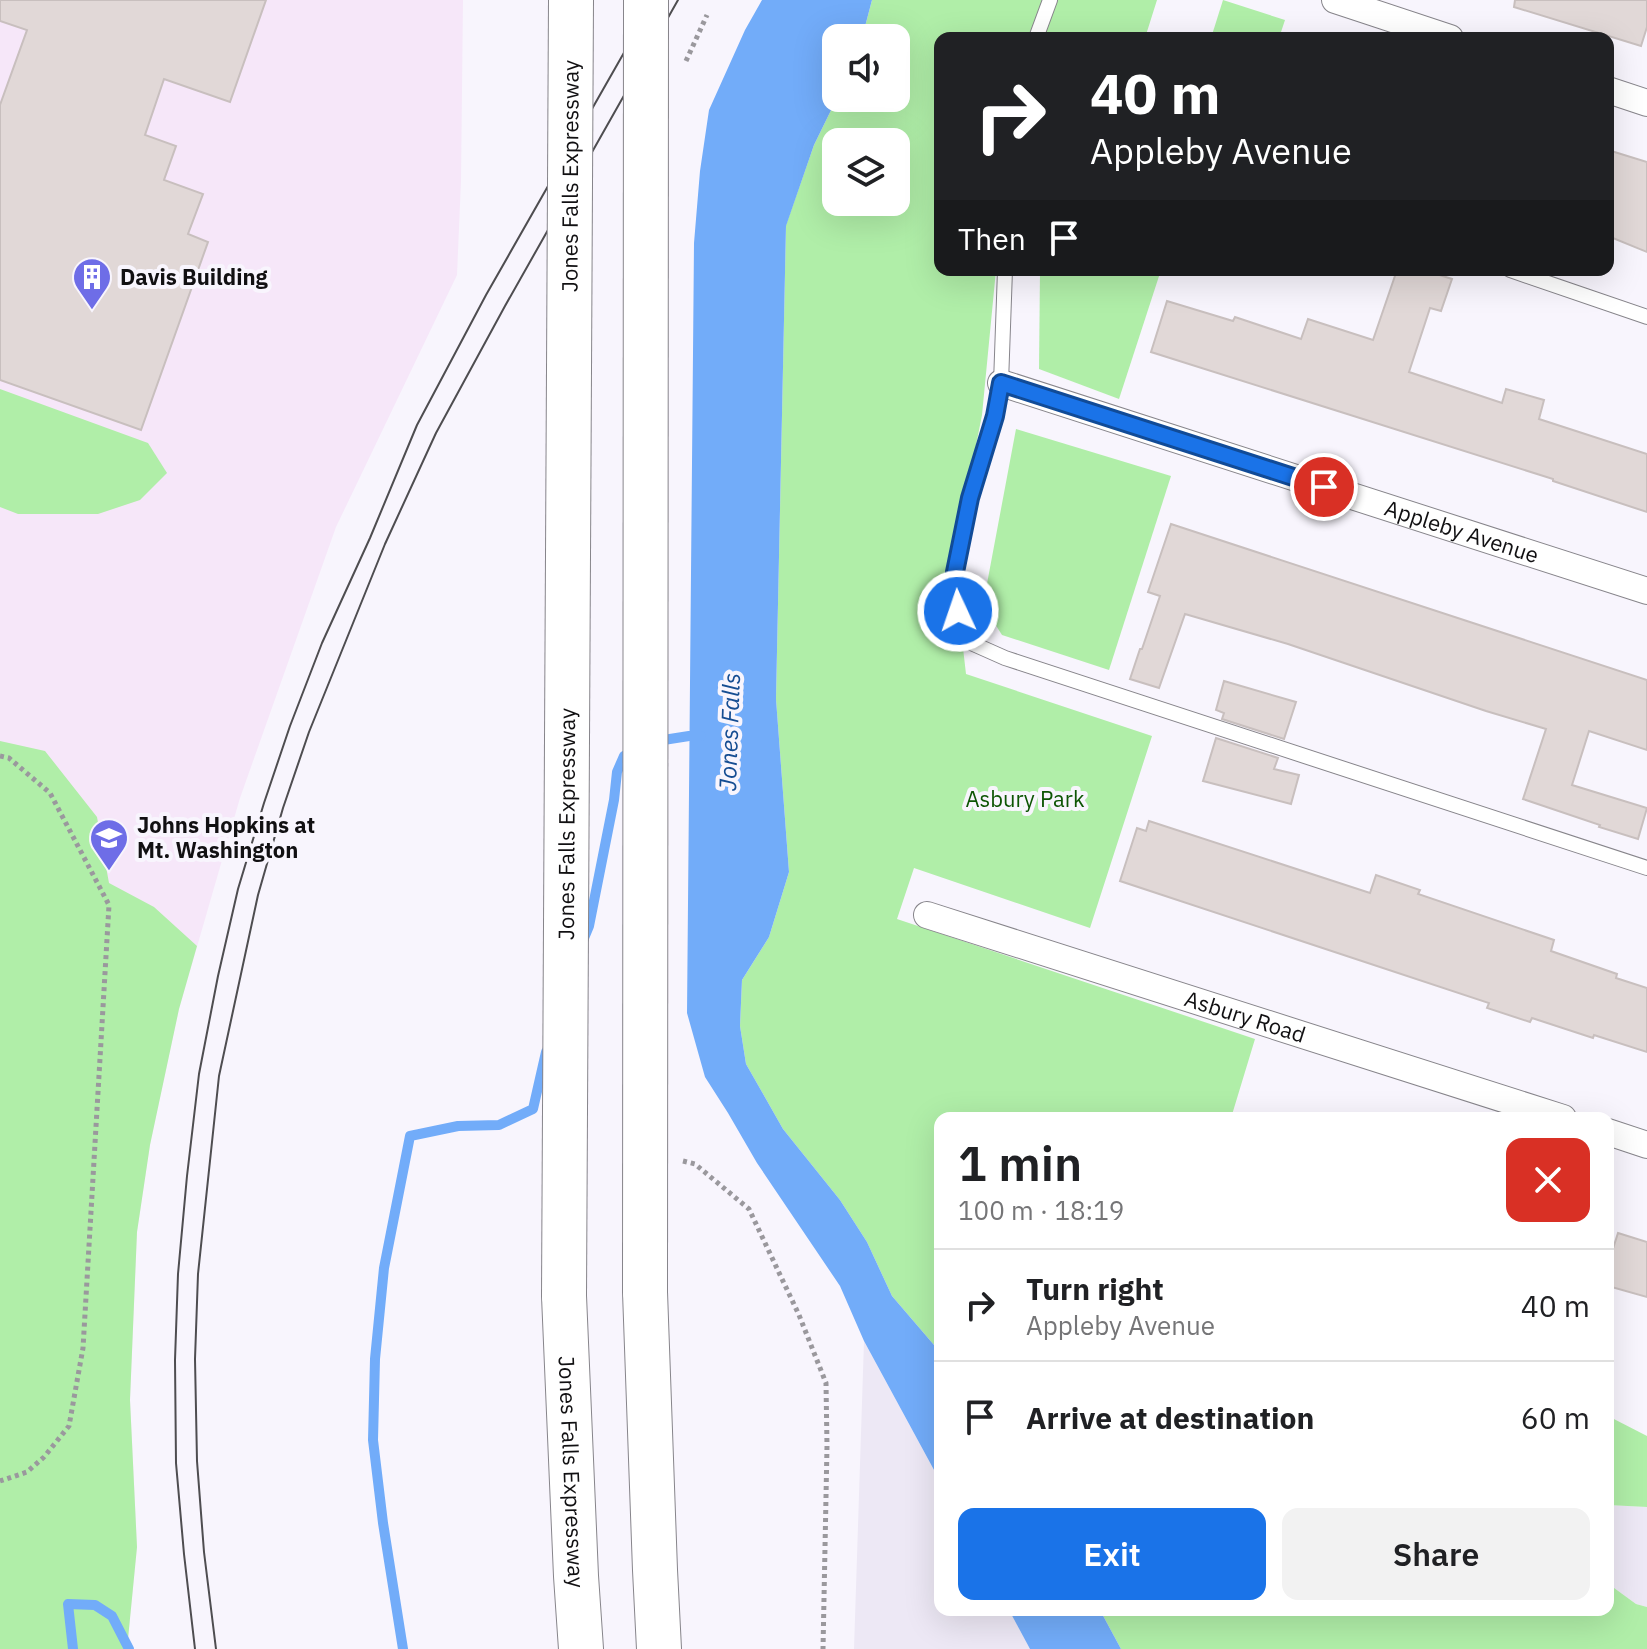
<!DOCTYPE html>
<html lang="en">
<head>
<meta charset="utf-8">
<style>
	body { margin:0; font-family:"IBM Plex Sans",sans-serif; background:#f2f2f2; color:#202124; height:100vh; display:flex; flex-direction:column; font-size:30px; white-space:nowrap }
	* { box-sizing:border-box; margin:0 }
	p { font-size:26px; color:#757577 }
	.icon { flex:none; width:44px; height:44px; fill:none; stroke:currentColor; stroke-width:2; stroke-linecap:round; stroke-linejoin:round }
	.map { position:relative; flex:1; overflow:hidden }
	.panel { position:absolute; left:934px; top:1112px; width:680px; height:504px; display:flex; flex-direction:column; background:#fff; border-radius:16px; box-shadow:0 8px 32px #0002 }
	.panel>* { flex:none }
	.banner { position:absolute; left:934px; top:32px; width:680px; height:244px; border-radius:16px; box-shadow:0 8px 32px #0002; background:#202124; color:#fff; overflow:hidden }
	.controls { position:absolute; left:822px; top:24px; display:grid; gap:16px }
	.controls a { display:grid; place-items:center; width:88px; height:88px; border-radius:16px; background:#fff; box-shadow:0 8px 32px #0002; font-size:40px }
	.pin { position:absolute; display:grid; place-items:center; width:68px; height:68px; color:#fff; margin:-34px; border:4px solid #fff; border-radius:50%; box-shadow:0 2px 8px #0007 }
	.me { position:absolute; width:88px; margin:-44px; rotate:357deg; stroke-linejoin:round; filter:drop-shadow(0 0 6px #0008) }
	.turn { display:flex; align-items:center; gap:28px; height:168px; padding:0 24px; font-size:36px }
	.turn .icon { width:104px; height:104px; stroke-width:2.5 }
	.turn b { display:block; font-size:56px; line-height:68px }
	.then { display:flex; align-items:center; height:76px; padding:0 24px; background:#0003; gap:16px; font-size:30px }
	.round { display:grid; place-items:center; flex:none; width:84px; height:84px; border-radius:16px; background:#f2f2f2 }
	.headline { display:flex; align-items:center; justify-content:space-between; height:136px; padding:0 24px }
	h1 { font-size:48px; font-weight:600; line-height:60px }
	.action { display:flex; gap:16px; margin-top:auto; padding:16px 24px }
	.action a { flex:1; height:92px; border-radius:16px; background:#1a73e8; color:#fff; font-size:32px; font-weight:600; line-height:92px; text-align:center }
	.action a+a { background:#f2f2f2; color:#202124 }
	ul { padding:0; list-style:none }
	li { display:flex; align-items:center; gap:24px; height:112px; padding:0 24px; border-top:2px solid #e0e0e0 }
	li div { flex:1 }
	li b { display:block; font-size:30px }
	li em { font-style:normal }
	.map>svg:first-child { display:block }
</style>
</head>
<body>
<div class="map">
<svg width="1647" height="1649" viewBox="0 0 1647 1649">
	<rect width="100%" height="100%" fill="#f8f5fd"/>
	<g fill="#ede8f5">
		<polygon points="864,1341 940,1481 940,1610 1009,1610 1030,1649 854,1649"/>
		<polygon points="1608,1505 1647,1507 1647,1607 1636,1604 1610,1585 1611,1576 1608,1575"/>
	</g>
	<polygon fill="#f6e7f9" points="0,0 463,0 461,181 457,275 336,527 240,798 179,1009 150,1145 137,1232 130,1400 137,1547 127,1649 0,1649"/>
	<g fill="#b0eea8" fill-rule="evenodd">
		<path d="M872,0H1157L1145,38H940V270H996L982,415L953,561L966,674L1152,736L1090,928L914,868L897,919L1255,1039L1231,1118H940V1352L892,1296L867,1242L840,1200L783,1129L746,1064L740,1026L742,980L769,937L789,872L776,699L786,225L814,145L837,98H896V38H862ZM836,142H896V202H836Z"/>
		<polygon points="1223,0 1285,20 1279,38 1211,38"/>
		<polygon points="1040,270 1161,270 1119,399 1039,369"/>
		<polygon points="0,389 148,443 167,473 140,500 98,514 18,514 0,507"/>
		<polygon points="1016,429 1171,476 1109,670 1002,635 983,605"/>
		<polygon points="0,741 45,751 97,817 109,883 154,907 197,946 179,1009 150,1145 137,1232 130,1400 137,1547 127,1649 0,1649"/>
		<polygon points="1608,1416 1647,1436 1647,1507 1608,1505"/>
		<polygon points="1608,1575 1611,1575 1610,1585 1636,1604 1647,1607 1647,1649 1121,1649 1100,1610 1608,1610"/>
	</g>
	<g fill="#72acf9">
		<polygon points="762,0 872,0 862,38 836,38 837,98 814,145 786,226 776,699 789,872 769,937 742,980 740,1026 746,1064 783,1129 840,1200 867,1242 892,1296 940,1352 940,1481 864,1341 840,1286 757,1163 728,1113 705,1077 687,1013 694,243 700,171 709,110 745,30"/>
		<polygon points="1009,1610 1100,1610 1121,1649 1030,1649"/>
	</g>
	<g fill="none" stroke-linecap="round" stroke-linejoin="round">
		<g stroke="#72acf9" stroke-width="10">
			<polyline points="657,741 689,736 701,736"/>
			<polyline points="584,938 589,926 614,800 617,772 624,756 632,752"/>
			<polyline points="73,1649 68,1604 95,1605 112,1616 129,1649"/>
			<polyline points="403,1649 383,1523 373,1440 375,1359 384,1268 410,1136 458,1126 499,1125 533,1109 546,1052"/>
		</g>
	</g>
	<g fill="#e1d8d7" stroke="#c8bfbe" stroke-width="2">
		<polygon points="0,0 266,0 230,102 164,79 145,135 176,146 164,180 203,194 188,234 208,242 141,430 0,380 0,105 27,30 0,21"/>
		<polygon points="1515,0 1647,0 1647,27 1641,46 1514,7"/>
		<polygon points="1608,150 1647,162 1647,252 1608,236"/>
		<polygon points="1397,270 1424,270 1452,279 1441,311 1430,308 1409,372 1502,403 1506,389 1544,400 1539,419 1647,454 1647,512 1553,481 1553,479 1151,352 1167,301 1233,321 1235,317 1301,339 1308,319 1373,340"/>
		<polygon points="1171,524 1647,680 1647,750 1589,731 1572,785 1647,808 1638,839 1599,827 1600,825 1523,799 1546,729 1486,711 1288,644 1185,614 1159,688 1130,679 1140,649 1142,649 1160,596 1148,592"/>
		<polygon points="1224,681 1296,702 1284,739 1222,719 1224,713 1216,710"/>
		<polygon points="1216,738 1278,758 1274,769 1299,775 1291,804 1203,781"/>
		<polygon points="1149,821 1370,893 1376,875 1420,890 1418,894 1554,940 1551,951 1617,974 1616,978 1647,988 1647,1052 1597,1036 1594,1035 1593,1038 1532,1018 1530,1022 1487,1008 1489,1003 1120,881 1137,828 1146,831"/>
		<polygon points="1618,1233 1647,1242 1647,1297 1608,1286 1608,1264"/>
	</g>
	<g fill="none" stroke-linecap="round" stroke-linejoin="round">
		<defs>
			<g id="lane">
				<polyline points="1036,38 1050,0"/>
				<polyline points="1005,270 1001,383 995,416 970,498 955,572 958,611 969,642 1005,658 1647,868"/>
				<polyline points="1510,270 1647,317"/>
			</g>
			<g id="street">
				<polyline points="1335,0 1450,38"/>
				<polyline points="1608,90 1647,103"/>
				<path id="s1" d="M1001,383L1647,591"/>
				<path id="s2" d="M927,915L1563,1118"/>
				<polyline points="1608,1132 1647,1145"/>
			</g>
			<g id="highway">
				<polyline points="645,1292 655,1570 659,1649"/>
				<path id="s3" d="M564,1296L576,1576L581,1649"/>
			</g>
		</defs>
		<use href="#lane" stroke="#87858b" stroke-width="16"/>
		<use href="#street" stroke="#87858b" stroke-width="28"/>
		<use href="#highway" stroke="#87858b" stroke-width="46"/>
		<g stroke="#9a989d" stroke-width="5" stroke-dasharray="4 4" stroke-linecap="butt">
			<polyline points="686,61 707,15"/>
			<polyline points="0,756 9,758 50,793 109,905 83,1348 69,1426 44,1457 27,1472 0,1481"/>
			<polyline points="683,1161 695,1164 749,1209 799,1315 826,1383 827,1446 823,1649"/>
		</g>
		<use href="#lane" stroke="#fff" stroke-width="14"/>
		<use href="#street" stroke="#fff" stroke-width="26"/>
		<use href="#highway" stroke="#fff" stroke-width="44"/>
		<g stroke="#4e4d50" stroke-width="2">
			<polyline points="195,1649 184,1554 176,1463 175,1360 178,1274 187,1176 199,1074 218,976 238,889 264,803 290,726 322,643 370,538 417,425 486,295 654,0"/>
			<polyline points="216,1649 204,1552 197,1461 195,1359 198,1274 219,1076 258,895 283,808 309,732 385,544 436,433 505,306 678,0"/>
		</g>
		<defs>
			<g id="highway-bridge">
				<polyline points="645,1292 646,0"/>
				<path id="s4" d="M564,1296L571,0"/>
			</g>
		</defs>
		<use href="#highway-bridge" stroke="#87858b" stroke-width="46" stroke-linecap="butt"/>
		<use href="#highway-bridge" stroke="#fff" stroke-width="44"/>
	</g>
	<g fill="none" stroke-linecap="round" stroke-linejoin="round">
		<defs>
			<polyline id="route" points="958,611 955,572 970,498 995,416 1001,383 1324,487"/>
		</defs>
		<use href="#route" stroke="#114b97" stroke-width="20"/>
		<use href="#route" stroke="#1a73e8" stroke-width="14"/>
	</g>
	<defs>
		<symbol id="building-pin" viewBox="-11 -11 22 30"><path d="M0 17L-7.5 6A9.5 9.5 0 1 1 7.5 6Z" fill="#6e6de7" stroke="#f8f5fd"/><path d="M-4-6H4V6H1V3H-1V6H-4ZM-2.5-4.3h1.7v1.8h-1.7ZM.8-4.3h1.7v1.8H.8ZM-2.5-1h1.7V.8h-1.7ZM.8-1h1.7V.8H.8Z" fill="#fff"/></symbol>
		<symbol id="university-pin" viewBox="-11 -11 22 30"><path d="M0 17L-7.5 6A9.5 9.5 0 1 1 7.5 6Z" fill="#6e6de7" stroke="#f8f5fd"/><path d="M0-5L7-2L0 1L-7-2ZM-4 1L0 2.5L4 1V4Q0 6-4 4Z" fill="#fff"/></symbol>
	</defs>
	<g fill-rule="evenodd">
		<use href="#building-pin" x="70" y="255" width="44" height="60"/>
		<use href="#university-pin" x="87" y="816" width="44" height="60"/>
	</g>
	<g text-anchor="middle" stroke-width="8" stroke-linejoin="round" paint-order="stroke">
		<g font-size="22" fill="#111012" stroke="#f8f5fd">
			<text dy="8" stroke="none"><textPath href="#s4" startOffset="1120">Jones Falls Expressway</textPath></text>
			<text dy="8" stroke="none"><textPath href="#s1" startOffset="484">Appleby Avenue</textPath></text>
			<text dy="8" stroke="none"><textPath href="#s4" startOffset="472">Jones Falls Expressway</textPath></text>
			<text dy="8" stroke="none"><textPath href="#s2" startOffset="334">Asbury Road</textPath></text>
			<text dy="8" stroke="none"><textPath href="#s3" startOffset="176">Jones Falls Expressway</textPath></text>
		</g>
		<g font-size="22" font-weight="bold" fill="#111012" stroke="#f8f5fd" text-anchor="start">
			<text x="120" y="285">Davis Building</text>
			<text x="137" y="833">Johns Hopkins at<tspan x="137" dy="25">Mt. Washington</tspan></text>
		</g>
		<g font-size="22" fill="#0d5504" stroke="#f8f5fd">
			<text x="1025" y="807">Asbury Park</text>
		</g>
		<g font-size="24" font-style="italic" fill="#154d92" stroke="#f8f5fd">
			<text transform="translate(730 732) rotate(-88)" y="8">Jones Falls</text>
		</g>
	</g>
</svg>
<div class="controls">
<a><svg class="icon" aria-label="sound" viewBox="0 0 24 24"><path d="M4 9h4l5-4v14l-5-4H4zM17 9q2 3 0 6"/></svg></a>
<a><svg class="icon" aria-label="layers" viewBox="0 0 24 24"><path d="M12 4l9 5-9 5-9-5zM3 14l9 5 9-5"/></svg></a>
</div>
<div class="pin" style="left:1324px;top:487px;background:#d93025"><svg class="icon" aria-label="arrive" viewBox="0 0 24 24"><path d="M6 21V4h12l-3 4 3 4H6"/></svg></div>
<svg class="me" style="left:958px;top:611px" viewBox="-20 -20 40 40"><circle r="17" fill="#1a73e8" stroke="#fff" stroke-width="3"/><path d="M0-11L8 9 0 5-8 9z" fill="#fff"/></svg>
<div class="banner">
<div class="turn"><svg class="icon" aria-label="right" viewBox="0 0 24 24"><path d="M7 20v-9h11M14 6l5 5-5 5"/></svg><div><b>40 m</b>Appleby Avenue</div></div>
<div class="then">Then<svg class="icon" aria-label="arrive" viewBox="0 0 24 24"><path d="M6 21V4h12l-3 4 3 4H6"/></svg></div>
</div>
<section class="panel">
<div class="headline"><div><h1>1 min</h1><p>100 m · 18:19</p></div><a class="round" style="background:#d93025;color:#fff"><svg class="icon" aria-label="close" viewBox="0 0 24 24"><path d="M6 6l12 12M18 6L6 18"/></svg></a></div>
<ul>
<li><svg class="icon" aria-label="right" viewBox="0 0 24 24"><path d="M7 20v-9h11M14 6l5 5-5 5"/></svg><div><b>Turn right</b><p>Appleby Avenue</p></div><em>40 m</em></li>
<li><svg class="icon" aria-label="arrive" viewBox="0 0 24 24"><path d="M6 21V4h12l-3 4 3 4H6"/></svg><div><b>Arrive at destination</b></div><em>60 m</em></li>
</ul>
<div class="action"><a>Exit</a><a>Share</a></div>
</section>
</div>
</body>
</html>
